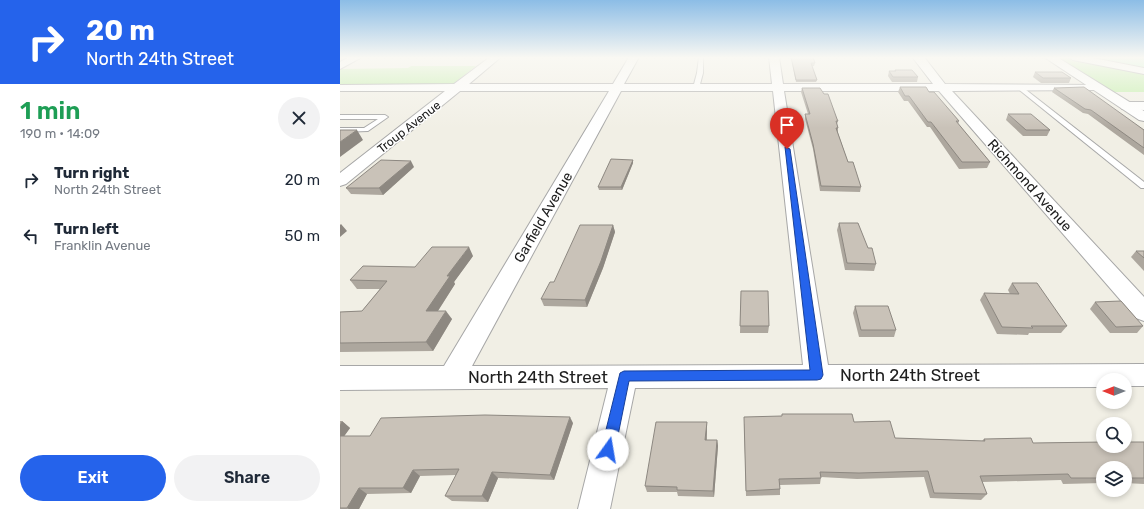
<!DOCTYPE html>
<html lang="en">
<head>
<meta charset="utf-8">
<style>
	body { margin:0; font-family:Rubik,sans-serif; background:#f2f2f3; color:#1f2937; height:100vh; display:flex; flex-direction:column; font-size:15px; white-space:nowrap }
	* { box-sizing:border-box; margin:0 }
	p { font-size:13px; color:#747a83 }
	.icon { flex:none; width:22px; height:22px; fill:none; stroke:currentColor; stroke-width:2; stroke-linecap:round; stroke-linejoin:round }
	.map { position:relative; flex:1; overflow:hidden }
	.panel { display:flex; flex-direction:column; background:#fff; width:340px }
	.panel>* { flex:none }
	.banner { background:#2563eb; color:#fff; overflow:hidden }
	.needle { width:26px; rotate:270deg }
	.fabs { position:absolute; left:756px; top:373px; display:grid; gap:8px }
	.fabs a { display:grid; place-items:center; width:36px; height:36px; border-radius:50%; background:#fff; box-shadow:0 2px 6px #0003; font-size:20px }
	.pin { position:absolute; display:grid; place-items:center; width:34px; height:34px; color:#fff; margin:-41px -17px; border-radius:50% 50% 50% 0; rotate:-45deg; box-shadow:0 0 4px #0007 }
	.pin .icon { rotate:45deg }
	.me { position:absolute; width:44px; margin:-22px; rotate:13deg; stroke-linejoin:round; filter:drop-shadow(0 0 3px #0008) }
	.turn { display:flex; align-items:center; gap:14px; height:84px; padding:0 20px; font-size:18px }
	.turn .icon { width:52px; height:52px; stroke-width:2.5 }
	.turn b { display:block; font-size:28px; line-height:34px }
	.round { display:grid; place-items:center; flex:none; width:42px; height:42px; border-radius:21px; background:#f2f2f3 }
	.overview { display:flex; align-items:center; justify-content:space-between; height:68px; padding:0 20px }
	h1 { font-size:24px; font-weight:600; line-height:30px; color:#1e9e55 }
	.cta { display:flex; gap:8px; margin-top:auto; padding:8px 20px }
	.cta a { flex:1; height:46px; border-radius:24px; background:#2563eb; color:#fff; font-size:16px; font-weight:600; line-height:46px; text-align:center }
	.cta a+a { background:#f2f2f3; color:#1f2937 }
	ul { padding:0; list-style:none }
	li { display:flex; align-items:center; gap:12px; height:56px; padding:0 20px }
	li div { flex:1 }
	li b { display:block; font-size:15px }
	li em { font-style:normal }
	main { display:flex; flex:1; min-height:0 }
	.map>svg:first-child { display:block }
</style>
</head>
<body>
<main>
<section class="panel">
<div class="banner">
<div class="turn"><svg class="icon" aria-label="right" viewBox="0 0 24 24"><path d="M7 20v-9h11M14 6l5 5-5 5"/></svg><div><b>20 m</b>North 24th Street</div></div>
</div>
<div class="overview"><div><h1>1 min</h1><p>190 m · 14:09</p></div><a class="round"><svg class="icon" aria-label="close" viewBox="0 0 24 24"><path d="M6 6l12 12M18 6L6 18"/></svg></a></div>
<ul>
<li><svg class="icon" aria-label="right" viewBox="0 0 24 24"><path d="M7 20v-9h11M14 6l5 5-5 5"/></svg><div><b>Turn right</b><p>North 24th Street</p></div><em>20 m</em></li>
<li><svg class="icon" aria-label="left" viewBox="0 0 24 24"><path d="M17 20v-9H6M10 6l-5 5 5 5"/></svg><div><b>Turn left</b><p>Franklin Avenue</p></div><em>50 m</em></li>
</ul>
<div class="cta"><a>Exit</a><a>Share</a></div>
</section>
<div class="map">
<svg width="804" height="509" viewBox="0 0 804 509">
	<rect width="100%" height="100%" fill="#f1efe5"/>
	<g fill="#c2efa8">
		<polygon points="720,58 725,58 804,72 804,92 771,92 720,60"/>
		<polygon points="71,66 136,66 113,84 0,86 0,69 68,68"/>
	</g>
	<polygon fill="#c0fecd" points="739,57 804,57 804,69"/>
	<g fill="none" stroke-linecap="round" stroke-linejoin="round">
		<defs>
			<g id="service">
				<polygon points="359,57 363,57 363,73 359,88 356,90 353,88 357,73"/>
				<polygon points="677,86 681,86 804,182 804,188 801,188 677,88"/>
				<polygon points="0,115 45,115 48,117 28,131 0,132 0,128 24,128 38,119 0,119"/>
			</g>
			<g id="minor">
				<polygon points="9,57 22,57 0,69 0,62"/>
				<path d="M150,57H161L129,84H273L289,57H299L284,84H432L429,57H439L443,84H593L573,58L584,57L605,84L761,85L763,87L761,89L757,90L612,91L804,297V321L796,318L599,91H444L488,365L804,364V386H785V380H763V387L295,388L270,509H238L268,388L0,390V366H104L269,91H120L6,184L0,186V173L105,91H0V85L114,84ZM281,91H433L463,365L132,366Z"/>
				<polygon points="728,57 748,57 804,68 804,74 733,60"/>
				<polygon points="786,102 804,102 804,110 782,109 780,106 782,103"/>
			</g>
			<polygon id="tertiary" points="704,57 717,57 804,111 804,121 799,120"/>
		</defs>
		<use href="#service" stroke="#a7a7a7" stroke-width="2"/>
		<use href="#minor" stroke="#a7a7a7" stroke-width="2"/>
		<use href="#tertiary" stroke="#a7a7a7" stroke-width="2"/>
		<use href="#service" fill="#fff" fill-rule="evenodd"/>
		<use href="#minor" fill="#fff" fill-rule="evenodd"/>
		<use href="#tertiary" fill="#fff" fill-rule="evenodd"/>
	</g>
	<g fill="#ada79e">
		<polygon points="451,57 473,57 475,63 474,66 472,66 477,80 476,82 456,82"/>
		<polygon points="555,70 578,77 577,82 552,82 548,76 549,71 554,71"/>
		<polygon points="695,72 731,78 729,83 701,83 693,77"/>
		<polygon points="560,87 589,92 619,121 618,124 650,162 647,168 619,169 590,127 587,127 568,101 564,101 558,92"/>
		<polygon points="462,88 498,121 497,124 498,128 498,133 508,162 521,187 520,192 480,191 473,149 465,119 465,114 468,114 461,92"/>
		<polygon points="714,88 804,130 804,155 748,114 743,113 712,92"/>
		<polygon points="668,114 710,130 707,136 683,136 666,120"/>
		<polygon points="293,160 293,163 282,190 259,190 258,187"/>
		<polygon points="74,167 43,195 11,194 6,188"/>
		<polygon points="499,223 528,248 536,264 534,271 505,270 497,230"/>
		<polygon points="273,225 275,232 263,268 247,307 204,306 201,299 214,282"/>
		<polygon points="796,251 804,251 804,271 791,257"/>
		<polygon points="133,256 114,282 115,284 98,311 112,319 93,351 0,352 0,312 22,311 40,289 17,289 10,280"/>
		<polygon points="672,283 727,326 721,333 689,333 688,335 657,334 640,300 644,293 670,294 668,290"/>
		<polygon points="401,291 429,326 428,333 400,333"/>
		<polygon points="755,302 803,326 797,333 770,333 750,309"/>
		<polygon points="515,306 556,330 554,337 519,337 513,313"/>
		<polygon points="442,414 514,422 555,438 642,441 644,439 693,443 804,442 804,484 785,483 785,468 763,468 763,483 723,484 721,480 642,482 647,494 641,500 590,498 584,477 517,479 481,477 480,484 440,485 440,495 406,496 404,424 442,416"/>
		<polygon points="0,421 2,421 10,428 4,436 30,436 233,423 214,480 158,478 148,502 112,501 105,496 116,475 80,476 71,493 27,494 19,509 0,509"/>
		<polygon points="367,422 367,440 377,440 378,446 374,497 338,496 337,492 307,492 305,486"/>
	</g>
	<g fill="#8d8881">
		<polygon points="17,130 23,140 0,157 0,142"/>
		<polygon points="293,160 293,163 282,190 281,187"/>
		<polygon points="71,161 74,167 43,195 39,188"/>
		<polygon points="1,224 7,231 0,237 0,225"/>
		<polygon points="273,225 275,232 263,268 247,307 245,300"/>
		<polygon points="129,247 133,256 114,282 115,284 92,320 86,311 107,276"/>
		<polygon points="106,311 112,319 93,351 86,342"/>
		<polygon points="230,417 233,423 214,480 210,475"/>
		<polygon points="2,421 10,428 0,442 0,425"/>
		<polygon points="367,422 367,429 366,446 365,440"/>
		<polygon points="377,440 378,446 374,497 373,491"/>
		<polygon points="73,470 80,476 71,493 63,488"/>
		<polygon points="152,472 158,478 148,502 142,496"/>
		<polygon points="19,488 27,494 19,509 9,509 7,508"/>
	</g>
	<g fill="#c9c2b8" stroke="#8d8881">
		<polygon points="451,57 473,57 475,63 471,63 477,80 456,80"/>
		<polygon points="555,70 572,70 578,77 553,77 549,71 556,71"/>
		<polygon points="695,72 722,72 731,78 703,78"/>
		<polygon points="560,87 586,87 589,92 594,92 619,121 616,121 650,162 622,162 591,122 588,122 569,96 565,96"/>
		<polygon points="744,87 804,130 804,148 751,110 745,109 714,88"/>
		<polygon points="462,88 480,88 484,94 488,94 497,119 498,121 496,121 498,128 496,128 508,162 513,162 521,187 481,186 473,144 465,114 470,114"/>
		<polygon points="668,114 691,114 710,130 686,130"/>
		<polygon points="0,130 17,130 0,142"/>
		<polygon points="271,159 293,160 281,187 258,187"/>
		<polygon points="41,160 71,161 39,188 6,188"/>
		<polygon points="499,223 518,223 528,248 532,248 536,264 507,263"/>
		<polygon points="240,225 273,225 261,261 245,300 201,299 210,282 214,282"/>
		<polygon points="92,247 129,247 107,276 110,276 86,311 106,311 86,342 0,343 0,312 22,311 47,281 10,280 23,266 75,267"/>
		<polygon points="796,251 804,251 804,258"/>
		<polygon points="672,283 697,283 727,326 691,326 693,328 662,327 644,293 679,294"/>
		<polygon points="401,291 428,291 429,326 400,326"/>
		<polygon points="781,301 803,326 776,327 755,302"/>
		<polygon points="515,306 548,306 556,330 521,330"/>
		<polygon points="442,414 512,414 514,422 550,421 555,438 645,441 644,439 691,438 693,443 763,442 763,446 785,446 785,442 804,442 804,478 785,478 785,468 763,468 763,478 731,478 728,474 640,476 647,494 594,493 588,471 519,473 480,472 481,478 439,479 440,489 406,491 404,417 442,416"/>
		<polygon points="145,415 230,417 210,475 152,472 142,496 105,496 119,469 73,470 63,488 19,488 7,508 0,508 0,436 30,436 41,418"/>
		<polygon points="316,422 367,422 365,440 377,440 373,491 337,490 337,487 305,486"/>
	</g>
	<linearGradient id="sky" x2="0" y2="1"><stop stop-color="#8cbde6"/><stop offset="0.45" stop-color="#f9f8f3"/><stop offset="1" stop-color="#f9f8f3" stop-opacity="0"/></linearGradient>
	<rect width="804" height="128" fill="url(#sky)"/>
	<polygon fill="#2563eb" stroke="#184099" points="445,147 450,149 483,375 481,379 477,380 289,381 275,450 273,455 268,457 263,455 261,450 280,373 284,371 470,370"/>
	<g text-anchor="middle" stroke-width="3" stroke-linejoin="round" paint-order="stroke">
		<g font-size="12" fill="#202020" stroke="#fff">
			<text transform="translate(69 127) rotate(-38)" y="4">Troup Avenue</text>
		</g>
		<g font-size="14" fill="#202020" stroke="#fff">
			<text transform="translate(690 185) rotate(48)" y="5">Richmond Avenue</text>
			<text transform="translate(203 217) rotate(-60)" y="5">Garfield Avenue</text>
		</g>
		<g font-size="17" fill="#202020" stroke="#fff">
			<text x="570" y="381">North 24th Street</text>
			<text x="198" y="383">North 24th Street</text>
		</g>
	</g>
</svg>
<div class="fabs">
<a><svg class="needle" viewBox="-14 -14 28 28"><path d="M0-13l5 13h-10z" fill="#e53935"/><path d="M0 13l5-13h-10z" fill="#747a83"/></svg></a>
<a><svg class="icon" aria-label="search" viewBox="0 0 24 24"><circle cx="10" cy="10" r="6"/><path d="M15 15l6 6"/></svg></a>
<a><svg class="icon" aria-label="layers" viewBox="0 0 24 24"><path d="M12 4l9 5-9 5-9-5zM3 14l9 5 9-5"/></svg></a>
</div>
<div class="pin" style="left:447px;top:149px;background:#d93025"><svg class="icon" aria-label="arrive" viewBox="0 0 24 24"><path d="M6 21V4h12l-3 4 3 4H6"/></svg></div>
<svg class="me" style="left:268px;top:450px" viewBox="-20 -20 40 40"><circle r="19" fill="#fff"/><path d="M0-13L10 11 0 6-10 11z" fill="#2563eb"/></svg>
</div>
</main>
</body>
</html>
